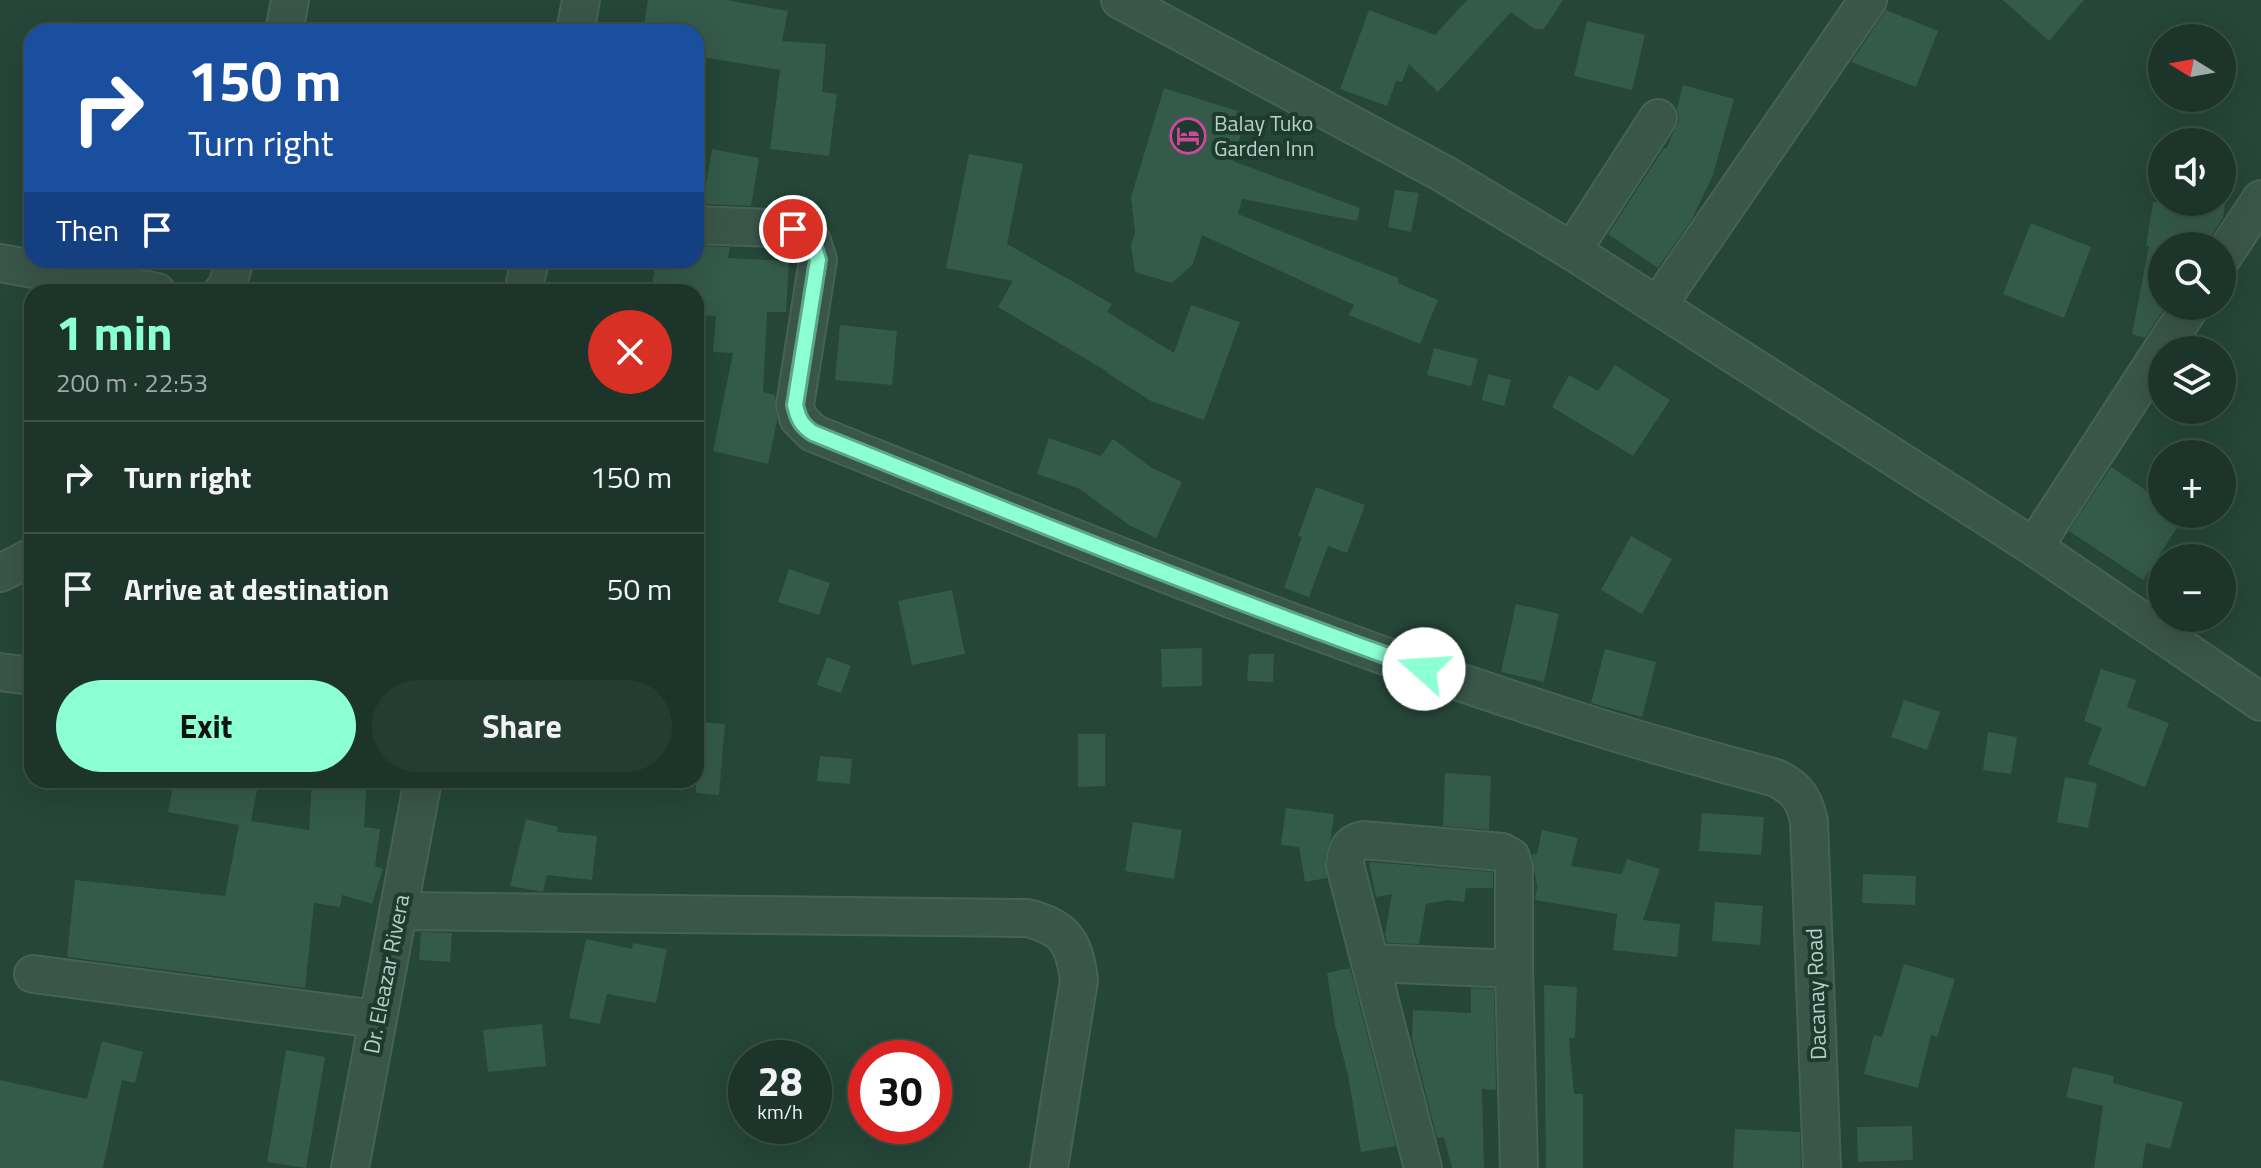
<!DOCTYPE html>
<html lang="en">
<head>
<meta charset="utf-8">
<style>
	body { margin:0; font-family:"Titillium Web",sans-serif; background:#253c32; color:#f1f3f6; height:100vh; display:flex; flex-direction:column; font-size:30px; white-space:nowrap }
	* { box-sizing:border-box; margin:0 }
	p { font-size:26px; color:#a0aaa8 }
	.icon { flex:none; width:44px; height:44px; fill:none; stroke:currentColor; stroke-width:2; stroke-linecap:round; stroke-linejoin:round }
	.map { position:relative; flex:1; overflow:hidden }
	.panel { position:absolute; left:24px; top:284px; width:680px; height:504px; display:flex; flex-direction:column; background:#1c342a; border-radius:24px; box-shadow:0 8px 32px #0002,0 0 0 2px #3a4f47 }
	.panel>* { flex:none }
	.banner { position:absolute; left:24px; top:24px; width:680px; height:244px; border-radius:24px; box-shadow:0 8px 32px #0002,0 0 0 2px #3a4f47; background:#1a4fa0; color:#fff; overflow:hidden }
	.needle { width:52px; rotate:281deg }
	.controls { position:absolute; left:2148px; top:24px; display:grid; gap:16px }
	.controls a { display:grid; place-items:center; width:88px; height:88px; border-radius:50%; background:#1c342a; box-shadow:0 8px 32px #0002,0 0 0 2px #3a4f47; font-size:40px }
	.speed { position:absolute; left:728px; top:1040px; display:flex; gap:16px; font-size:40px; font-weight:700; text-align:center }
	.speed>* { display:grid; place-content:center; width:104px; height:104px; border-radius:50%; background:#1c342a; box-shadow:0 8px 32px #0002,0 0 0 2px #3a4f47; line-height:1 }
	.speed small { font-size:20px; font-weight:400 }
	.speed .limit { border:12px solid #d22; background:#fff; color:#111 }
	.pin { position:absolute; display:grid; place-items:center; width:68px; height:68px; color:#fff; margin:-34px; border:4px solid #fff; border-radius:50%; box-shadow:0 2px 8px #0007 }
	.me { position:absolute; width:88px; margin:-44px; rotate:289deg; stroke-linejoin:round; filter:drop-shadow(0 0 6px #0008) }
	.turn { display:flex; align-items:center; gap:28px; height:168px; padding:0 32px; font-size:36px }
	.turn .icon { width:104px; height:104px; stroke-width:2.5 }
	.turn b { display:block; font-size:56px; line-height:68px }
	.then { display:flex; align-items:center; height:76px; padding:0 32px; background:#0003; gap:16px; font-size:30px }
	.round { display:grid; place-items:center; flex:none; width:84px; height:84px; border-radius:42px; background:#253c32 }
	.head { display:flex; align-items:center; justify-content:space-between; height:136px; padding:0 32px }
	h1 { font-size:48px; font-weight:700; line-height:60px; color:#8cffd3 }
	.cta { display:flex; gap:16px; margin-top:auto; padding:16px 32px }
	.cta a { flex:1; height:92px; border-radius:48px; background:#8cffd3; color:#111; font-size:32px; font-weight:700; line-height:92px; text-align:center }
	.cta a+a { background:#253c32; color:#f1f3f6 }
	ul { padding:0; list-style:none }
	li { display:flex; align-items:center; gap:24px; height:112px; padding:0 32px; border-top:2px solid #3a4f47 }
	li div { flex:1 }
	li b { display:block; font-size:30px }
	li em { font-style:normal }
	.map>svg:first-child { display:block }
</style>
</head>
<body>
<div class="map">
<svg width="2261" height="1168" viewBox="0 0 2261 1168">
	<rect width="100%" height="100%" fill="#254638"/>
	<g fill="#345a4a">
		<polygon points="648,0 727,0 788,11 782,41 826,44 822,92 837,94 829,156 770,149 780,70 696,56 696,32 643,32"/>
		<polygon points="1467,0 1563,0 1544,29 1534,29 1511,12 1438,92 1409,64 1402,82 1396,81 1387,106 1340,89 1369,10 1435,35"/>
		<polygon points="2003,0 2084,0 2049,41"/>
		<polygon points="1886,10 1938,31 1916,87 1851,62"/>
		<polygon points="1587,21 1645,35 1632,90 1574,76"/>
		<polygon points="1683,85 1734,99 1713,175 1692,219 1658,268 1608,234 1664,148 1666,149 1679,120 1677,109"/>
		<polygon points="1164,88 1247,114 1233,161 1360,208 1357,221 1242,199 1238,214 1398,278 1398,283 1438,300 1420,344 1349,315 1354,305 1202,235 1193,264 1172,283 1135,272 1131,245 1135,232 1131,197"/>
		<polygon points="712,149 759,158 751,206 703,204"/>
		<polygon points="969,154 1023,164 1007,244 1112,304 1107,312 1174,353 1191,305 1240,322 1204,420 1151,401 1107,373 1108,372 998,307 1013,281 946,268"/>
		<polygon points="1395,190 1419,193 1411,232 1388,227"/>
		<polygon points="2153,202 2225,204 2223,218 2205,246 2162,246 2162,312 2145,338 2132,334 2149,246 2146,246"/>
		<polygon points="2031,223 2091,247 2064,318 2003,294"/>
		<polygon points="696,246 730,247 728,258 789,261 786,312 767,312 763,392 775,395 777,421 768,464 713,451 733,353 713,352 716,316 696,315 696,292 651,292 656,260 696,260"/>
		<polygon points="840,325 897,331 892,385 835,380"/>
		<polygon points="1434,348 1478,359 1471,386 1427,375"/>
		<polygon points="1615,365 1670,400 1633,456 1552,407 1569,375 1598,391"/>
		<polygon points="1488,374 1511,380 1504,406 1482,400"/>
		<polygon points="1049,438 1101,456 1113,439 1152,468 1182,482 1156,538 1129,525 1078,488 1037,474"/>
		<polygon points="2111,467 2162,501 2162,514 2186,514 2143,580 2069,531"/>
		<polygon points="1316,487 1365,505 1347,553 1328,546 1309,597 1284,588 1302,537 1298,536"/>
		<polygon points="1631,536 1672,559 1642,614 1601,590"/>
		<polygon points="789,569 830,583 819,615 778,602"/>
		<polygon points="952,590 965,654 912,665 898,601"/>
		<polygon points="1516,604 1559,614 1544,682 1501,672"/>
		<polygon points="1202,648 1202,686 1162,687 1161,649"/>
		<polygon points="1605,649 1656,662 1642,717 1591,703"/>
		<polygon points="1249,654 1274,654 1273,682 1247,681"/>
		<polygon points="827,657 851,666 841,693 817,685"/>
		<polygon points="2101,669 2136,680 2127,707 2169,723 2145,787 2088,764 2102,728 2084,721"/>
		<polygon points="1904,700 1940,712 1927,750 1891,737"/>
		<polygon points="696,722 725,724 719,795 696,793"/>
		<polygon points="1988,732 2017,737 2011,774 1983,770"/>
		<polygon points="1078,734 1105,734 1105,786 1078,787"/>
		<polygon points="820,756 852,759 850,784 817,781"/>
		<polygon points="1445,773 1491,776 1489,830 1443,826"/>
		<polygon points="2065,777 2097,783 2088,828 2057,822"/>
		<polygon points="174,780 259,780 251,821 309,830 312,780 367,780 364,827 380,829 375,866 383,869 372,904 342,895 340,907 314,903 305,988 67,957 75,880 225,896 239,825 168,812"/>
		<polygon points="1286,808 1334,814 1331,837 1325,858 1327,878 1305,882 1299,847 1281,845"/>
		<polygon points="1702,813 1764,817 1761,855 1699,851"/>
		<polygon points="526,819 558,827 557,832 597,836 592,880 547,875 543,892 510,886"/>
		<polygon points="1133,822 1182,830 1174,879 1125,871"/>
		<polygon points="1542,830 1578,838 1571,866 1622,874 1627,859 1660,869 1643,920 1680,924 1677,957 1613,950 1617,914 1535,900 1537,887 1532,854 1537,854"/>
		<polygon points="1369,862 1493,872 1493,888 1466,888 1464,902 1448,900 1426,904 1419,944 1387,943 1385,934 1392,894 1376,897"/>
		<polygon points="1863,874 1916,876 1915,905 1862,903"/>
		<polygon points="1715,902 1763,906 1760,945 1712,941"/>
		<polygon points="421,932 452,933 450,962 419,960"/>
		<polygon points="586,939 632,949 633,943 667,949 656,1003 607,994 600,1024 569,1018"/>
		<polygon points="1904,964 1955,979 1937,1037 1931,1035 1918,1088 1864,1074 1874,1035 1882,1037"/>
		<polygon points="1350,968 1396,1146 1361,1152 1348,1075 1335,1025 1327,973"/>
		<polygon points="1544,985 1577,987 1575,1038 1569,1038 1574,1094 1583,1094 1583,1168 1546,1168"/>
		<polygon points="1471,988 1494,989 1496,1090 1482,1089 1484,1168 1452,1168 1444,1137 1437,1138 1412,1039 1413,1010 1471,1013"/>
		<polygon points="542,1024 546,1066 488,1072 483,1030"/>
		<polygon points="102,1041 143,1052 135,1083 122,1080 103,1168 0,1168 0,1080 87,1099"/>
		<polygon points="286,1050 325,1057 306,1168 267,1162"/>
		<polygon points="2073,1067 2114,1076 2113,1083 2183,1102 2170,1149 2146,1143 2142,1168 2094,1168 2103,1106 2066,1097"/>
		<polygon points="1912,1126 1913,1160 1858,1162 1857,1127"/>
		<polygon points="1735,1129 1800,1132 1801,1168 1733,1168"/>
	</g>
	<g fill="none" stroke-linecap="round" stroke-linejoin="round">
		<defs>
			<g id="minor">
				<polyline points="1120,0 1444,174 1572,251 2034,547 2261,702"/>
				<polyline points="284,32 290,0"/>
				<polyline points="575,32 581,0"/>
				<path d="M696,225L793,229L812,241L818,260L795,405L798,418L813,433C1066,535 1318,639 1578,721C1643,742 1709,760 1776,778C1796,788 1804,798 1809,821L1822,1168"/>
				<polyline points="1572,251 1658,118"/>
				<polyline points="2222,258 2261,199"/>
				<polyline points="0,263 157,292"/>
				<polyline points="222,292 227,286 235,260"/>
				<polyline points="523,292 530,260"/>
				<polyline points="1658,305 1868,0"/>
				<polyline points="2162,350 2191,306"/>
				<polyline points="2034,547 2162,350"/>
				<polyline points="0,573 32,557"/>
				<polyline points="0,672 32,676"/>
				<path d="M398,911L1027,918C1065,927 1074,942 1079,980L1049,1168"/>
				<polyline points="1371,963 1514,969"/>
				<polyline points="33,974 376,1019"/>
				<polyline points="350,1168 423,780"/>
				<path d="M1423,1168L1345,865C1346,851 1349,843 1363,840L1502,852L1511,857L1514,868V969L1519,1168"/>
			</g>
		</defs>
		<use href="#minor" stroke="#466156" stroke-width="40"/>
		<use href="#minor" stroke="#3a554a" stroke-width="36"/>
	</g>
	<g fill="none" stroke-linecap="round" stroke-linejoin="round">
		<defs>
			<path id="route" d="M793,229L812,241L818,260L795,405C798,418 801,425 813,433C1016,515 1218,596 1424,669"/>
		</defs>
		<use href="#route" stroke="#5ba689" stroke-width="20"/>
		<use href="#route" stroke="#8cffd3" stroke-width="14"/>
	</g>
	<defs>
		<symbol id="hotel-ring" viewBox="-11 -11 22 22"><circle r="9.5" fill="#1e3b2f" stroke="#d1479c" stroke-width="1.5"/><path d="M-6-4.5h1.5V1H6V5H4.5V3h-9V5H-6ZM-4 0a1.8 1.8 0 1 1 3.6 0ZM.5 0V-2.5h3Q6-2.5 6 0Z" fill="#d1479c"/></symbol>
	</defs>
	<g fill-rule="evenodd">
		<use href="#hotel-ring" x="1168" y="116" width="40" height="40"/>
	</g>
	<g text-anchor="middle" stroke-width="8" stroke-linejoin="round" paint-order="stroke">
		<g font-size="22" fill="#b8cec6" stroke="#1e3b2f" text-anchor="start">
			<text x="1214" y="131">Balay Tuko<tspan x="1214" dy="25">Garden Inn</tspan></text>
		</g>
		<g font-size="22" fill="#b8cec6" stroke="#1e3b2f">
			<text transform="translate(386 974) rotate(-79)" y="8">Dr. Eleazar Rivera</text>
			<text transform="translate(1816 994) rotate(-92)" y="8">Dacanay Road</text>
		</g>
	</g>
</svg>
<div class="controls">
<a><svg class="needle" viewBox="-14 -14 28 28"><path d="M0-13l5 13h-10z" fill="#e53935"/><path d="M0 13l5-13h-10z" fill="#a0aaa8"/></svg></a>
<a><svg class="icon" aria-label="sound" viewBox="0 0 24 24"><path d="M4 9h4l5-4v14l-5-4H4zM17 9q2 3 0 6"/></svg></a>
<a><svg class="icon" aria-label="search" viewBox="0 0 24 24"><circle cx="10" cy="10" r="6"/><path d="M15 15l6 6"/></svg></a>
<a><svg class="icon" aria-label="layers" viewBox="0 0 24 24"><path d="M12 4l9 5-9 5-9-5zM3 14l9 5 9-5"/></svg></a>
<a>+</a>
<a>−</a>
</div>
<div class="speed"><div>28<small>km/h</small></div><div class="limit">30</div></div>
<div class="pin" style="left:793px;top:229px;background:#d93025"><svg class="icon" aria-label="arrive" viewBox="0 0 24 24"><path d="M6 21V4h12l-3 4 3 4H6"/></svg></div>
<svg class="me" style="left:1424px;top:669px" viewBox="-20 -20 40 40"><circle r="19" fill="#fff"/><path d="M0-13L10 11 0 6-10 11z" fill="#8cffd3"/></svg>
<div class="banner">
<div class="turn"><svg class="icon" aria-label="right" viewBox="0 0 24 24"><path d="M7 20v-9h11M14 6l5 5-5 5"/></svg><div><b>150 m</b>Turn right</div></div>
<div class="then">Then<svg class="icon" aria-label="arrive" viewBox="0 0 24 24"><path d="M6 21V4h12l-3 4 3 4H6"/></svg></div>
</div>
<section class="panel">
<div class="head"><div><h1>1 min</h1><p>200 m · 22:53</p></div><a class="round" style="background:#d93025;color:#fff"><svg class="icon" aria-label="close" viewBox="0 0 24 24"><path d="M6 6l12 12M18 6L6 18"/></svg></a></div>
<ul>
<li><svg class="icon" aria-label="right" viewBox="0 0 24 24"><path d="M7 20v-9h11M14 6l5 5-5 5"/></svg><div><b>Turn right</b></div><em>150 m</em></li>
<li><svg class="icon" aria-label="arrive" viewBox="0 0 24 24"><path d="M6 21V4h12l-3 4 3 4H6"/></svg><div><b>Arrive at destination</b></div><em>50 m</em></li>
</ul>
<div class="cta"><a>Exit</a><a>Share</a></div>
</section>
</div>
</body>
</html>
